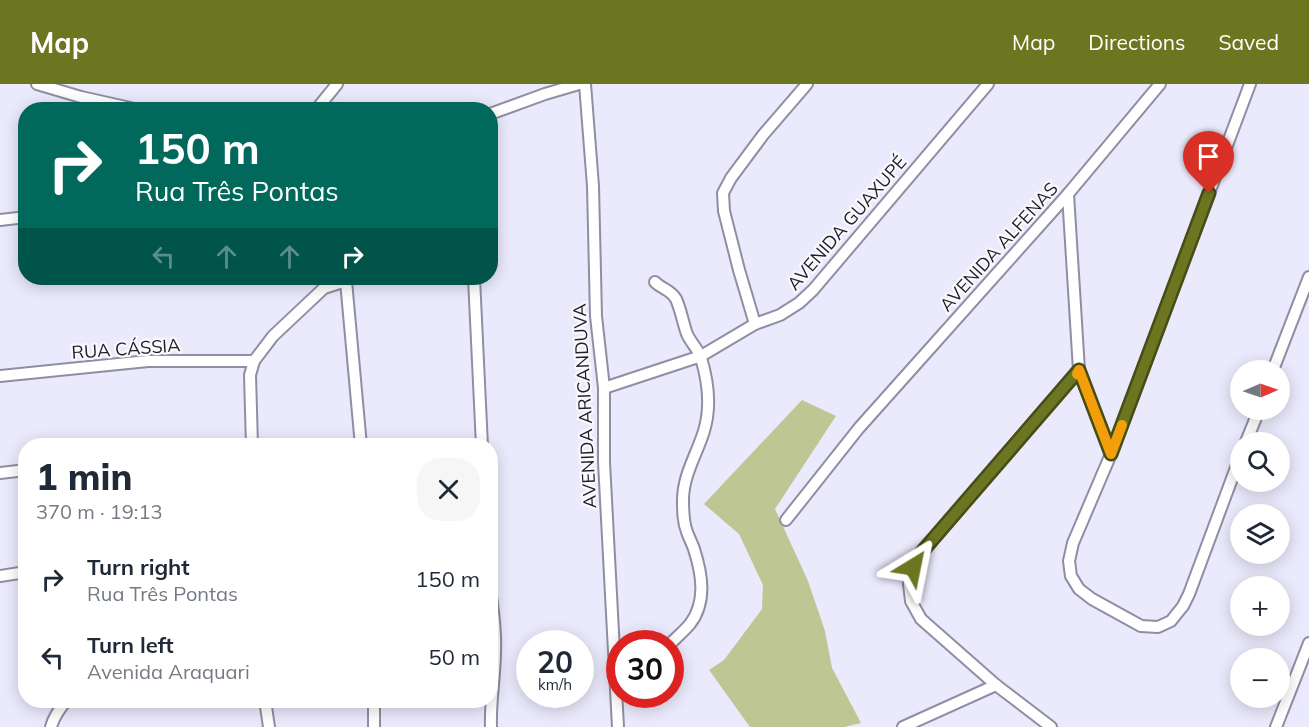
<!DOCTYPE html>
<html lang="en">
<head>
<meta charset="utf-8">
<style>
	body { margin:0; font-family:Mulish,sans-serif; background:#f6f6f7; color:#1f2937; height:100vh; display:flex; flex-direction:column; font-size:22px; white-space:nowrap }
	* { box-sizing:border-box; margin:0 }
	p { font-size:20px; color:#747a83 }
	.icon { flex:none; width:33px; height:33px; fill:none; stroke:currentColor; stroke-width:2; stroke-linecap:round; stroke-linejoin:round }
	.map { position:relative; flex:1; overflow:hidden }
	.sheet { position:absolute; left:18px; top:354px; width:480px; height:270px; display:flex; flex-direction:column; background:#fff; border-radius:24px; box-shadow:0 3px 15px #0003 }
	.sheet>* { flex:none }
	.hud { position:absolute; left:18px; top:18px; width:480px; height:183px; border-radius:24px; box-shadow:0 3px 15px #0003; background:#00695c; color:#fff; overflow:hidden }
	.needle { width:39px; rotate:88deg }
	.tools { position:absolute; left:1230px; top:276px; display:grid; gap:12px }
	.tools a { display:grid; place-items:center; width:60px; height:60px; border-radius:50%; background:#fff; box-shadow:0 3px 15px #0003; font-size:30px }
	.speed { position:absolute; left:516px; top:546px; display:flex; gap:12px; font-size:30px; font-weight:700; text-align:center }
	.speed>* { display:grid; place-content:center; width:78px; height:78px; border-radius:50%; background:#fff; box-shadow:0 3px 15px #0003; line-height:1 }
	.speed small { font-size:15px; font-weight:400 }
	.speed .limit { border:9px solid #d22; background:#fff; color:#111 }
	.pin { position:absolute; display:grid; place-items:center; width:51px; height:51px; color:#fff; margin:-62px -26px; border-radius:50% 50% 50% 0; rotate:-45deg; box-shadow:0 0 6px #0007 }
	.pin .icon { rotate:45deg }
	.me { position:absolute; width:66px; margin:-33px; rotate:35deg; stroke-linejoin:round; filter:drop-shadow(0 0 4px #0008) }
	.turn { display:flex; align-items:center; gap:21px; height:126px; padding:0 18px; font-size:27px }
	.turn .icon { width:78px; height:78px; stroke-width:2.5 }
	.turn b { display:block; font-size:42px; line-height:51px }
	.lanes { display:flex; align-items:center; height:57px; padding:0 18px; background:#0003; justify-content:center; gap:30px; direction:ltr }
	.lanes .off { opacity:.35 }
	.round { display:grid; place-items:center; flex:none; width:63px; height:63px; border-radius:24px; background:#f6f6f7 }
	.summary { display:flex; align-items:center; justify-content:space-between; height:102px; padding:0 18px }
	h1 { font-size:36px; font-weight:800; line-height:45px }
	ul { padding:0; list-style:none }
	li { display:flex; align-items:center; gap:18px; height:78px; padding:0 18px }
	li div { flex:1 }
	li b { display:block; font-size:22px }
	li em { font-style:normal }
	header { display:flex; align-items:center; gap:36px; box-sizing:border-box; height:84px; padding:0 30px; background:#6c7621; color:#fff }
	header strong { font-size:28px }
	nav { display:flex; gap:33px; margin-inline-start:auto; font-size:21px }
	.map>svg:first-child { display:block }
</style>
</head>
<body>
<header>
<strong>Map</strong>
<nav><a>Map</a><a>Directions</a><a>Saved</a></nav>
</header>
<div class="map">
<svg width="1309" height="643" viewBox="0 0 1309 643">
	<rect width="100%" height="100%" fill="#eaeafc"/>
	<polygon fill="#bec694" points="802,316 836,332 775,425 808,497 825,547 832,584 861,639 844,643 750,643 709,586 724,576 762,525 763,501 739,450 704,420"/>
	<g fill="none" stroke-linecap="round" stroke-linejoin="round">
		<defs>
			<g id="street">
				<polyline points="37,0 81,13 139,26"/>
				<polyline points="585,0 593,102 596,232 604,304 604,378 618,643"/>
				<polyline points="316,26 337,0"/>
				<polyline points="490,30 545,10 579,0"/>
				<polyline points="1068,110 1079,286 1111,370"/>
				<polyline points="0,136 26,133"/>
				<polyline points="474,194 482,362"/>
				<polyline points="346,197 361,362"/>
				<path d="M655,198C662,205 671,206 676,215C681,226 683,239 687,250C691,259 698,265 701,274C708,297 711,324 704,347C697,370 683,391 683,416C683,427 683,438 687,448C689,454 692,459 694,465C702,490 707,518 690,540C684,547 677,553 670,560"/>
				<polyline points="755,240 739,186 724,127 723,109 731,94 763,51 807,0"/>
				<polyline points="1273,286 1309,193"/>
				<polyline points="0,292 148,277 254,277"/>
				<polyline points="604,304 701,272 755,240 780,231 799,219 813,206 988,0"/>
				<polyline points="1246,358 1259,326"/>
				<polyline points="252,362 250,291 254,277 273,252 324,204 346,197 346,194"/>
				<polyline points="1240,373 1189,510 1183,522 1171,537 1158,543 1141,542 1092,515 1079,505 1071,492 1069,477 1073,459 1111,370 1250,0"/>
				<polyline points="0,389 26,386"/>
				<polyline points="786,436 859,344 1068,110 1160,0"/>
				<polyline points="0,492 26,488"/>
				<path d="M490,505C493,525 496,546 495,567C495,592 490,617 491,643"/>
				<polyline points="265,616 269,643"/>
				<polyline points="374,616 374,643"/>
				<path d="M51,643C54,632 59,625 67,616"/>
				<polyline points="903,643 996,601"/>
				<polyline points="1051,643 996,601 921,535 911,517 909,500 913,483 921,469 1079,286"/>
				<polyline points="1276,643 1309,559"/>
			</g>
		</defs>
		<use href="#street" stroke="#8f8ea3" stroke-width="14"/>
		<use href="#street" stroke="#fff" stroke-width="10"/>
	</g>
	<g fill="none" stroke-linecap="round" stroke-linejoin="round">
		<defs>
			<polyline id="route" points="913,483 921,469 1079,286 1111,370 1209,109"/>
		</defs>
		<use href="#route" stroke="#464d15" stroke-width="15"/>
		<use href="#route" stroke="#6c7621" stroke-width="10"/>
		<polyline stroke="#f59e0b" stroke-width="10" points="1077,290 1079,286 1111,370 1122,341"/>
	</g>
	<g text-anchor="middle" stroke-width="4.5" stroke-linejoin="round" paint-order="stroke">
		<g font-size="18" fill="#1e1e26" stroke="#f8f8fd">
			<text transform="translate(847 139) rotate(-49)" y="6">AVENIDA GUAXUPÉ</text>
			<text transform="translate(999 163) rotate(-48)" y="6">AVENIDA ALFENAS</text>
			<text transform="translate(126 265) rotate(-4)" y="6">RUA CÁSSIA</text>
			<text transform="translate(585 322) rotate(-93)" y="6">AVENIDA ARICANDUVA</text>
		</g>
	</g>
</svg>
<div class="tools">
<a><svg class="needle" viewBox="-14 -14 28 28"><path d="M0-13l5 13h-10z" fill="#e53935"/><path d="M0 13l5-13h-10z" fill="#747a83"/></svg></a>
<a><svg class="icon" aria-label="search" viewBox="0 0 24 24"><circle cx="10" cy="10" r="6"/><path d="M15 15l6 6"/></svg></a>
<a><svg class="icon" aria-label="layers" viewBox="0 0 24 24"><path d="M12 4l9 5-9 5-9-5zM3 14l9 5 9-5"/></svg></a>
<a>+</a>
<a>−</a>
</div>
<div class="speed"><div>20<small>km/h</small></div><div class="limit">30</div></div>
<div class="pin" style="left:1209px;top:109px;background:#d93025"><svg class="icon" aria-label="arrive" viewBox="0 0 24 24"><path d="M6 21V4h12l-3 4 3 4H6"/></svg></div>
<svg class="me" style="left:913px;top:483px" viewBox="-20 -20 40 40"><path d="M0-17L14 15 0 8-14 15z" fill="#6c7621" stroke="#fff" stroke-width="4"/></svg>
<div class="hud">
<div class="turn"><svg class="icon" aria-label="right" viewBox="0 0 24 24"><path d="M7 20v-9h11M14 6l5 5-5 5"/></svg><div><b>150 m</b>Rua Três Pontas</div></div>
<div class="lanes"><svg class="icon off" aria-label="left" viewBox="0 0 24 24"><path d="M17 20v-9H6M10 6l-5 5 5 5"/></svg><svg class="icon off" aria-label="ahead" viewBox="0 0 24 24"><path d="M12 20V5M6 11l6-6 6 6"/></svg><svg class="icon off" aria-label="ahead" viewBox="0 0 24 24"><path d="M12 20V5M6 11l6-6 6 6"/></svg><svg class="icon" aria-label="right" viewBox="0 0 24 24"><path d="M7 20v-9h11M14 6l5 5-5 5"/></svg></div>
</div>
<section class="sheet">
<div class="summary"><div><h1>1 min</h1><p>370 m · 19:13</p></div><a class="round"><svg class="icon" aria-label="close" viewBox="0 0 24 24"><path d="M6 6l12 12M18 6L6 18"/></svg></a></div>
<ul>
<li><svg class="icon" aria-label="right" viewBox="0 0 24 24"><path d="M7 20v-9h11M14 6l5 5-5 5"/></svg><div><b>Turn right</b><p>Rua Três Pontas</p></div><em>150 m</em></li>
<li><svg class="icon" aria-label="left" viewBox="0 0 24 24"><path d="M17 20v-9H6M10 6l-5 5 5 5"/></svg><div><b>Turn left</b><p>Avenida Araquari</p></div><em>50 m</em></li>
</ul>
</section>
</div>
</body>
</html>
